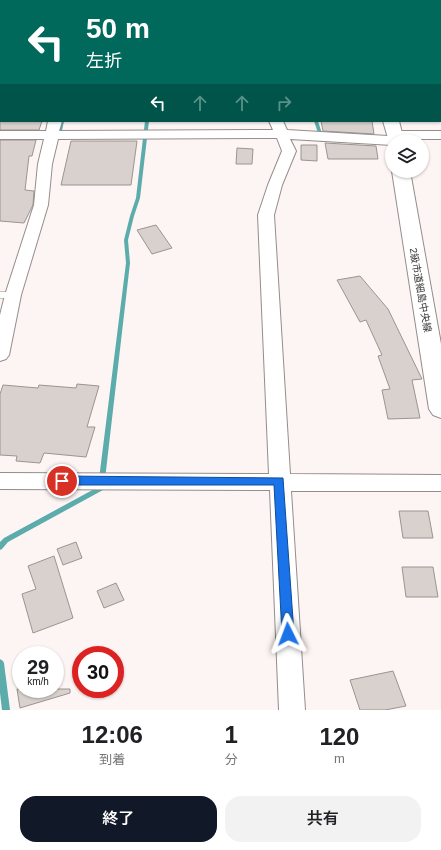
<!DOCTYPE html>
<html lang="ja">
<head>
<meta charset="utf-8">
<style>
	body { margin:0; font-family:Helvetica,"Noto Sans JP",sans-serif; background:#f2f2f2; color:#202124; height:100vh; display:flex; flex-direction:column; font-size:15px; white-space:nowrap }
	* { box-sizing:border-box; margin:0 }
	p { font-size:13px; color:#757577 }
	.icon { flex:none; width:22px; height:22px; fill:none; stroke:currentColor; stroke-width:2; stroke-linecap:round; stroke-linejoin:round }
	.map { position:relative; height:710px; overflow:hidden }
	.details { display:flex; flex-direction:column; background:#fff; flex:1 }
	.details>* { flex:none }
	.top-card { position:absolute; left:0px; top:0px; width:441px; height:122px; box-shadow:0 1px 3px #0004; background:#00695c; color:#fff; overflow:hidden }
	.buttons { position:absolute; left:385px; top:134px; display:grid; gap:8px }
	.buttons a { display:grid; place-items:center; width:44px; height:44px; border-radius:50%; background:#fff; box-shadow:0 1px 3px #0004; font-size:20px }
	.speed { position:absolute; left:12px; top:646px; display:flex; gap:8px; font-size:20px; font-weight:700; text-align:center }
	.speed>* { display:grid; place-content:center; width:52px; height:52px; border-radius:50%; background:#fff; box-shadow:0 1px 3px #0004; line-height:1 }
	.speed small { font-size:10px; font-weight:400 }
	.speed .limit { border:6px solid #d22; background:#fff; color:#111 }
	.pin { position:absolute; display:grid; place-items:center; width:34px; height:34px; color:#fff; margin:-17px; border:2px solid #fff; border-radius:50%; box-shadow:0 1px 4px #0007 }
	.me { position:absolute; width:44px; margin:-22px; rotate:357deg; stroke-linejoin:round; filter:drop-shadow(0 0 3px #0008) }
	.turn { display:flex; align-items:center; gap:14px; height:84px; padding:0 20px; font-size:18px }
	.turn .icon { width:52px; height:52px; stroke-width:2.5 }
	.turn b { display:block; font-size:28px; line-height:34px }
	.lanes { display:flex; align-items:center; height:38px; padding:0 20px; background:#0003; justify-content:center; gap:20px; direction:ltr }
	.lanes .off { opacity:.35 }
	.eta { display:flex; justify-content:space-evenly; align-items:center; height:68px; text-align:center }
	.eta b { font-size:24px; font-weight:600; line-height:28px }
	.button { display:flex; gap:8px; margin-top:auto; padding:8px 20px }
	.button a { flex:1; height:46px; border-radius:16px; background:#111827; color:#fff; font-size:16px; font-weight:600; line-height:46px; text-align:center }
	.button a+a { background:#f2f2f2; color:#202124 }
	.map>svg:first-child { display:block }
</style>
</head>
<body>
<div class="map">
<svg width="441" height="710" viewBox="0 0 441 710">
	<rect width="100%" height="100%" fill="#fdf5f3"/>
	<g fill="none" stroke-linecap="round" stroke-linejoin="round">
		<g fill="#5bacab" fill-rule="evenodd">
			<rect x="80" y="0" width="4" height="1"/>
			<rect x="159" y="0" width="4" height="1"/>
			<rect x="256" y="0" width="4" height="1"/>
			<polygon points="311,0 315,0 314,1 310,1"/>
			<rect x="434" y="0" width="4" height="1"/>
			<rect x="440" y="10" width="1" height="4"/>
			<rect x="0" y="24" width="1" height="2"/>
			<polygon points="60,121 64,121 62,131 60,132 58,131"/>
			<polygon points="145,121 149,121 140,198 134,216 128,240 130,263 104,488 103,490 8,542 2,549 0,550 0,542 4,538 98,487 126,263 124,240 130,216 136,198"/>
			<polygon points="314,121 318,121 324,140 332,140 332,142 321,142"/>
			<polygon points="0,659 3,661 4,663 10,710 2,710 0,693"/>
		</g>
		<rect fill="#5bacab" fill-rule="evenodd" x="19" y="0" width="20" height="1"/>
	</g>
	<g fill="#d8d1ce" stroke="#9b9491">
		<polygon points="0,121 42,121 39,130 0,130"/>
		<polygon points="321,121 372,121 374,134 323,131"/>
		<polygon points="0,140 36,140 32,156 29,156 25,190 34,191 33,205 24,223 0,221"/>
		<polygon points="71,141 137,141 131,185 61,185"/>
		<polygon points="325,143 376,146 378,159 328,159"/>
		<polygon points="301,145 317,145 317,161 301,160"/>
		<polygon points="237,148 253,149 252,164 236,164"/>
		<polygon points="156,225 172,248 152,254 137,230"/>
		<polygon points="360,276 388,309 422,379 412,380 420,418 388,419 382,390 390,389 378,356 382,355 366,320 360,322 337,280"/>
		<polygon points="77,384 99,386 87,427 95,427 86,457 44,453 40,463 16,461 17,456 0,455 0,394 3,385 38,388 39,385 76,388"/>
		<polygon points="399,511 428,511 433,538 403,538"/>
		<polygon points="76,542 82,558 63,565 57,549"/>
		<polygon points="54,556 73,618 33,633 22,594 36,589 28,566"/>
		<polygon points="402,567 433,567 438,597 406,597"/>
		<polygon points="116,583 124,600 104,608 97,591"/>
		<polygon points="393,671 406,706 385,710 360,710 350,680"/>
		<polygon points="17,689 70,689 70,693 20,708"/>
	</g>
	<g fill="none" stroke-linecap="round" stroke-linejoin="round">
		<defs>
			<polygon id="service" points="0,292 13,292 17,295 13,298 0,298"/>
			<g id="minor">
				<rect x="85" y="0" width="10" height="1"/>
				<rect x="245" y="0" width="11" height="1"/>
				<polygon points="48,121 62,121 59,131 273,130 269,121 283,121 287,130 388,136 389,132 394,131 441,131 441,139 401,139 403,141 392,141 392,145 290,139 296,151 282,185 274,215 290,474 441,475 441,491 291,491 305,710 279,710 270,490 0,489 0,473 269,474 258,215 268,185 282,151 277,138 58,139 52,164 48,205 21,295 9,355 6,359 0,361 0,315 5,295 34,205 38,164 44,139 0,139 0,131 46,131"/>
			</g>
			<g id="tertiary">
				<rect x="363" y="0" width="12" height="1"/>
				<polygon points="383,121 399,121 404,141 392,141 392,145 390,145"/>
				<polygon points="392,171 410,171 441,344 441,418 433,415 429,409"/>
			</g>
		</defs>
		<use href="#service" stroke="#948d8b" stroke-width="1"/>
		<use href="#minor" stroke="#948d8b" stroke-width="2"/>
		<use href="#tertiary" stroke="#948d8b" stroke-width="2"/>
		<use href="#service" fill="#fff" fill-rule="evenodd"/>
		<use href="#minor" fill="#fff" fill-rule="evenodd"/>
		<use href="#tertiary" fill="#fff" fill-rule="evenodd"/>
	</g>
	<polygon fill="#1a73e8" stroke="#114b97" points="62,476 283,478 294,634 292,637 288,639 284,637 282,634 274,485 62,485 57,481"/>
	<g text-anchor="middle" stroke-width="4" stroke-linejoin="round" paint-order="stroke">
		<g font-size="10" fill="#393635" stroke="#fff">
			<text transform="translate(421 290) rotate(80)" y="4">2級市道細島中央線</text>
		</g>
	</g>
</svg>
<div class="buttons">
<a><svg class="icon" aria-label="layers" viewBox="0 0 24 24"><path d="M12 4l9 5-9 5-9-5zM3 14l9 5 9-5"/></svg></a>
</div>
<div class="speed"><div>29<small>km/h</small></div><div class="limit">30</div></div>
<div class="pin" style="left:62px;top:481px;background:#d93025"><svg class="icon" aria-label="arrive" viewBox="0 0 24 24"><path d="M6 21V4h12l-3 4 3 4H6"/></svg></div>
<svg class="me" style="left:288px;top:634px" viewBox="-20 -20 40 40"><path d="M0-17L14 15 0 8-14 15z" fill="#1a73e8" stroke="#fff" stroke-width="4"/></svg>
<div class="top-card">
<div class="turn"><svg class="icon" aria-label="left" viewBox="0 0 24 24"><path d="M17 20v-9H6M10 6l-5 5 5 5"/></svg><div><b>50 m</b>左折</div></div>
<div class="lanes"><svg class="icon" aria-label="left" viewBox="0 0 24 24"><path d="M17 20v-9H6M10 6l-5 5 5 5"/></svg><svg class="icon off" aria-label="ahead" viewBox="0 0 24 24"><path d="M12 20V5M6 11l6-6 6 6"/></svg><svg class="icon off" aria-label="ahead" viewBox="0 0 24 24"><path d="M12 20V5M6 11l6-6 6 6"/></svg><svg class="icon off" aria-label="right" viewBox="0 0 24 24"><path d="M7 20v-9h11M14 6l5 5-5 5"/></svg></div>
</div>
</div>
<section class="details">
<div class="eta">
<div><b>12:06</b><p>到着</p></div>
<div><b>1</b><p>分</p></div>
<div><b>120</b><p>m</p></div>
</div>
<div class="button"><a>終了</a><a>共有</a></div>
</section>
</body>
</html>
